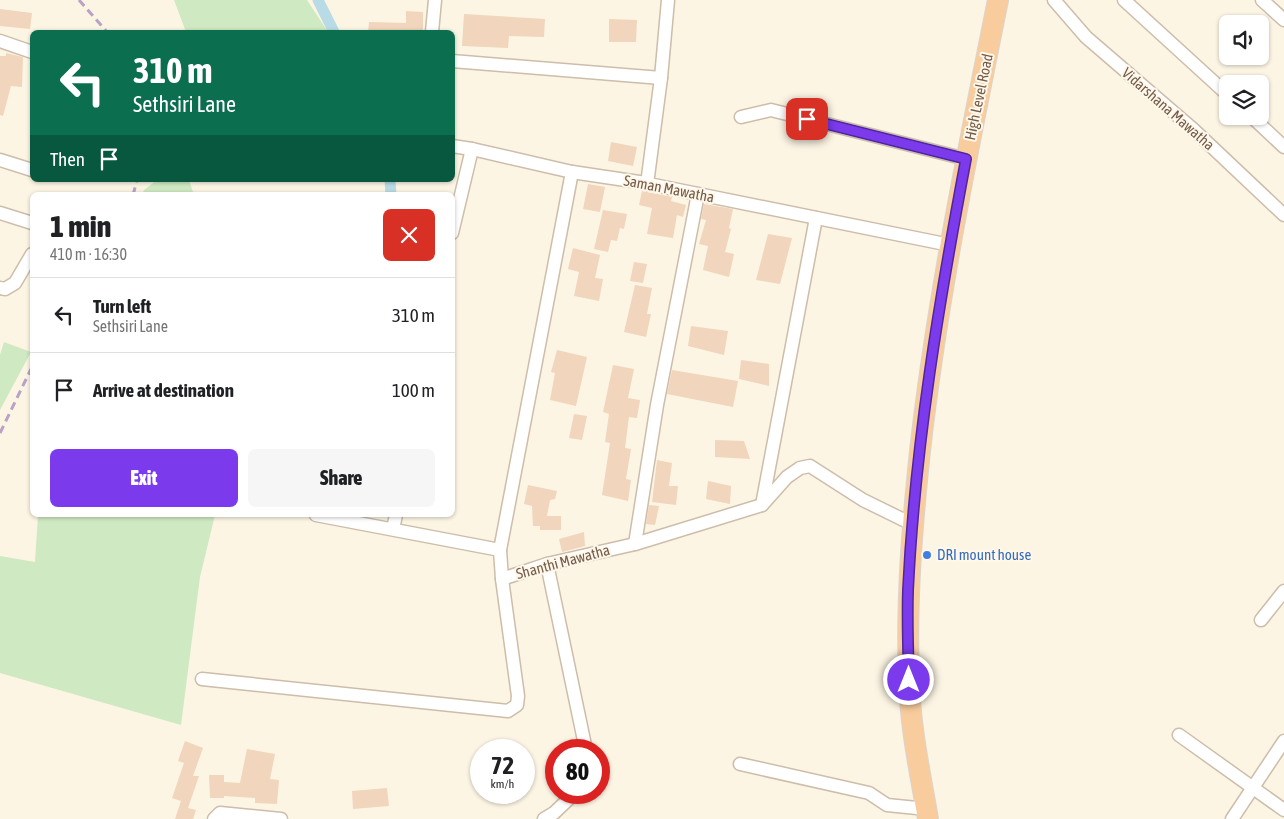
<!DOCTYPE html>
<html lang="en">
<head>
<meta charset="utf-8">
<style>
	body { margin:0; font-family:"Asap Condensed",sans-serif; background:#f6f6f6; color:#202124; height:100vh; display:flex; flex-direction:column; font-size:19px; white-space:nowrap }
	* { box-sizing:border-box; margin:0 }
	p { font-size:16px; color:#757577 }
	.icon { flex:none; width:28px; height:28px; fill:none; stroke:currentColor; stroke-width:2; stroke-linecap:round; stroke-linejoin:round }
	.map { position:relative; flex:1; overflow:hidden }
	.side { position:absolute; left:30px; top:192px; width:425px; height:325px; display:flex; flex-direction:column; background:#fff; border-radius:8px; box-shadow:0 1px 4px #0004 }
	.side>* { flex:none }
	.guide { position:absolute; left:30px; top:30px; width:425px; height:152px; border-radius:8px; box-shadow:0 1px 4px #0004; background:#0b6e4f; color:#fff; overflow:hidden }
	.tools { position:absolute; left:1219px; top:15px; display:grid; gap:10px }
	.tools a { display:grid; place-items:center; width:50px; height:50px; border-radius:8px; background:#fff; box-shadow:0 1px 4px #0004; font-size:25px }
	.speed { position:absolute; left:470px; top:739px; display:flex; gap:10px; font-size:25px; font-weight:700; text-align:center }
	.speed>* { display:grid; place-content:center; width:65px; height:65px; border-radius:50%; background:#fff; box-shadow:0 1px 4px #0004; line-height:1 }
	.speed small { font-size:12px; font-weight:400 }
	.speed .limit { border:8px solid #d22; background:#fff; color:#111 }
	.pin { position:absolute; display:grid; place-items:center; width:42px; height:42px; color:#fff; margin:-21px; border-radius:10px; box-shadow:0 2px 8px #0006 }
	.me { position:absolute; width:55px; margin:-28px; rotate:0deg; stroke-linejoin:round; filter:drop-shadow(0 0 4px #0008) }
	.turn { display:flex; align-items:center; gap:18px; height:105px; padding:0 20px; font-size:22px }
	.turn .icon { width:65px; height:65px; stroke-width:2.5 }
	.turn b { display:block; font-size:35px; line-height:42px }
	.then { display:flex; align-items:center; height:48px; padding:0 20px; background:#0003; gap:10px; font-size:19px }
	.round { display:grid; place-items:center; flex:none; width:52px; height:52px; border-radius:8px; background:#f6f6f6 }
	.headline { display:flex; align-items:center; justify-content:space-between; height:85px; padding:0 20px }
	h1 { font-size:30px; font-weight:800; line-height:38px }
	.primary-button { display:flex; gap:10px; margin-top:auto; padding:10px 20px }
	.primary-button a { flex:1; height:58px; border-radius:8px; background:#7c3aed; color:#fff; font-size:20px; font-weight:800; line-height:58px; text-align:center }
	.primary-button a+a { background:#f6f6f6; color:#202124 }
	ul { padding:0; list-style:none }
	li { display:flex; align-items:center; gap:15px; height:75px; padding:0 20px; border-top:1px solid #e0e0e0 }
	li div { flex:1 }
	li b { display:block; font-size:19px }
	li em { font-style:normal }
	.map>svg:first-child { display:block }
</style>
</head>
<body>
<div class="map">
<svg width="1284" height="819" viewBox="0 0 1284 819">
	<rect width="100%" height="100%" fill="#fcf5e4"/>
	<g fill="#cfe9c2">
		<polygon points="174,0 307,0 328,32 186,32"/>
		<polygon points="157,180 189,180 194,195 142,195 144,190"/>
		<polygon points="4,342 31,352 0,410 0,355"/>
		<polygon points="38,515 215,515 200,577 181,725 0,673 0,556 35,562"/>
	</g>
	<g fill="none" stroke-linecap="round" stroke-linejoin="round">
		<g stroke="#b8dbe5" stroke-width="11">
			<polyline points="318,0 334,32"/>
			<polyline points="390,180 391,195"/>
		</g>
	</g>
	<g fill="#f1d5bc">
		<polygon points="0,9 32,13 30,29 0,26"/>
		<polygon points="406,11 423,12 423,32 368,32 369,22 406,23"/>
		<polygon points="464,14 545,19 544,37 509,36 508,48 462,46"/>
		<polygon points="609,19 637,20 636,42 609,42"/>
		<polygon points="6,53 23,57 22,87 11,86 3,116 0,115 0,56 6,56"/>
		<polygon points="611,142 637,147 633,166 608,161"/>
		<polygon points="588,184 605,187 600,212 583,209"/>
		<polygon points="642,191 672,197 671,201 686,205 683,217 677,215 673,238 647,234 652,208 639,205"/>
		<polygon points="704,204 733,209 729,228 731,229 725,252 734,254 729,277 703,270 708,246 699,244 706,220 701,219"/>
		<polygon points="603,210 627,214 624,229 620,228 617,241 611,240 608,252 594,249"/>
		<polygon points="768,234 792,238 780,284 756,280"/>
		<polygon points="573,248 600,255 595,278 603,279 599,301 574,296 579,272 568,269"/>
		<polygon points="634,262 647,264 643,283 630,281"/>
		<polygon points="635,285 652,288 647,314 651,314 646,337 624,332"/>
		<polygon points="691,326 728,331 724,355 688,346"/>
		<polygon points="557,350 587,357 576,406 550,400 555,373 551,372"/>
		<polygon points="741,360 769,364 769,386 739,379"/>
		<polygon points="613,365 634,369 628,398 640,400 637,418 629,417 625,448 631,449 626,479 631,480 628,501 602,495 610,443 605,442 609,414 603,412"/>
		<polygon points="672,370 738,381 733,407 667,394"/>
		<polygon points="574,414 587,416 582,440 569,438"/>
		<polygon points="715,440 744,441 750,459 715,457"/>
		<polygon points="657,460 672,463 669,486 678,486 676,505 652,502"/>
		<polygon points="708,481 731,486 730,504 706,499"/>
		<polygon points="528,485 557,491 555,499 550,500 547,516 561,516 561,530 540,530 540,526 533,526 532,506 524,504"/>
		<polygon points="649,505 659,506 655,525 646,524"/>
		<polygon points="584,532 585,546 562,552 559,539"/>
		<polygon points="185,741 203,748 193,776 199,776 188,808 196,810 193,819 175,819 181,801 172,798 184,763 178,761"/>
		<polygon points="247,749 275,754 270,779 279,780 277,804 255,803 255,798 224,796 224,798 210,798 209,775 224,775 224,782 240,783"/>
		<polygon points="387,788 389,806 353,809 352,791"/>
	</g>
	<g fill="none" stroke-linecap="round" stroke-linejoin="round">
		<defs>
			<g id="minor">
				<polyline points="1054,0 1086,37 1194,130 1284,215"/>
				<polyline points="1124,0 1228,95"/>
				<polyline points="1262,0 1284,20"/>
				<polyline points="432,32 435,0"/>
				<polyline points="0,41 32,52"/>
				<polyline points="452,61 661,78"/>
				<polyline points="1251,116 1284,147"/>
				<polyline points="741,117 771,110 966,159"/>
				<polyline points="452,146 472,149"/>
				<polyline points="0,160 32,170"/>
				<polyline points="647,184 661,78 668,0"/>
				<polyline points="0,213 32,223"/>
				<polyline points="452,233 472,149 572,172 639,182 950,245"/>
				<polyline points="0,288 5,289 15,283 32,254"/>
				<polyline points="762,505 816,218"/>
				<polyline points="316,515 500,550"/>
				<polyline points="393,529 396,515"/>
				<polyline points="635,544 657,405 698,194"/>
				<polyline points="547,564 586,750"/>
				<polyline points="502,579 500,550 572,172"/>
				<polyline points="1261,620 1284,591"/>
				<polyline points="202,679 508,711 517,705 518,696 502,579 547,564 635,544 762,505 787,477 800,468 810,466 863,500 912,524"/>
				<polyline points="1179,735 1284,810"/>
				<polyline points="740,764 869,793 887,805 927,809"/>
				<polyline points="214,819 220,813 281,819"/>
				<polyline points="544,819 554,813 576,792"/>
				<polyline points="1232,819 1284,741"/>
			</g>
			<path id="trunk" d="M928,819C920,772 910,727 909,679C906,602 912,527 920,451C937,299 968,150 998,0"/>
		</defs>
		<use href="#minor" stroke="#cdbdaa" stroke-width="15"/>
		<use href="#trunk" stroke="#dbd5d0" stroke-width="22"/>
		<use href="#minor" stroke="#fff" stroke-width="12"/>
		<use href="#trunk" stroke="#f8cc9c" stroke-width="20"/>
		<g stroke="#b8a2c5" stroke-width="3" stroke-dasharray="8 5" stroke-linecap="butt">
			<polyline points="79,0 107,32"/>
			<polyline points="133,195 137,180"/>
			<polyline points="0,433 32,367"/>
		</g>
	</g>
	<g fill="none" stroke-linecap="round" stroke-linejoin="round">
		<defs>
			<path id="route" d="M807,119L966,159C939,302 915,445 908,590C907,620 908,650 909,680"/>
		</defs>
		<use href="#route" stroke="#51269a" stroke-width="12"/>
		<use href="#route" stroke="#7c3aed" stroke-width="9"/>
	</g>
	<circle fill="#3f7fe0" stroke="#fff8ea" stroke-width="2" cx="927" cy="555" r="5"/>
	<g text-anchor="middle" stroke-width="4" stroke-linejoin="round" paint-order="stroke">
		<g font-size="15" fill="#745c4a" stroke="#fff8ea">
			<text transform="translate(979 97) rotate(-78)" y="5">High Level Road</text>
			<text transform="translate(1168 109) rotate(41)" y="5">Vidarshana Mawatha</text>
			<text transform="translate(669 189) rotate(11)" y="5">Saman Mawatha</text>
			<text transform="translate(563 562) rotate(-15)" y="5">Shanthi Mawatha</text>
		</g>
		<g font-size="15" fill="#366cbe" stroke="#fff8ea" text-anchor="start">
			<text x="937" y="560">DRI mount house</text>
		</g>
	</g>
</svg>
<div class="tools">
<a><svg class="icon" aria-label="sound" viewBox="0 0 24 24"><path d="M4 9h4l5-4v14l-5-4H4zM17 9q2 3 0 6"/></svg></a>
<a><svg class="icon" aria-label="layers" viewBox="0 0 24 24"><path d="M12 4l9 5-9 5-9-5zM3 14l9 5 9-5"/></svg></a>
</div>
<div class="speed"><div>72<small>km/h</small></div><div class="limit">80</div></div>
<div class="pin" style="left:807px;top:119px;background:#d93025"><svg class="icon" aria-label="arrive" viewBox="0 0 24 24"><path d="M6 21V4h12l-3 4 3 4H6"/></svg></div>
<svg class="me" style="left:909px;top:680px" viewBox="-20 -20 40 40"><circle r="17" fill="#7c3aed" stroke="#fff" stroke-width="3"/><path d="M0-11L8 9 0 5-8 9z" fill="#fff"/></svg>
<div class="guide">
<div class="turn"><svg class="icon" aria-label="left" viewBox="0 0 24 24"><path d="M17 20v-9H6M10 6l-5 5 5 5"/></svg><div><b>310 m</b>Sethsiri Lane</div></div>
<div class="then">Then<svg class="icon" aria-label="arrive" viewBox="0 0 24 24"><path d="M6 21V4h12l-3 4 3 4H6"/></svg></div>
</div>
<section class="side">
<div class="headline"><div><h1>1 min</h1><p>410 m · 16:30</p></div><a class="round" style="background:#d93025;color:#fff"><svg class="icon" aria-label="close" viewBox="0 0 24 24"><path d="M6 6l12 12M18 6L6 18"/></svg></a></div>
<ul>
<li><svg class="icon" aria-label="left" viewBox="0 0 24 24"><path d="M17 20v-9H6M10 6l-5 5 5 5"/></svg><div><b>Turn left</b><p>Sethsiri Lane</p></div><em>310 m</em></li>
<li><svg class="icon" aria-label="arrive" viewBox="0 0 24 24"><path d="M6 21V4h12l-3 4 3 4H6"/></svg><div><b>Arrive at destination</b></div><em>100 m</em></li>
</ul>
<div class="primary-button"><a>Exit</a><a>Share</a></div>
</section>
</div>
</body>
</html>
